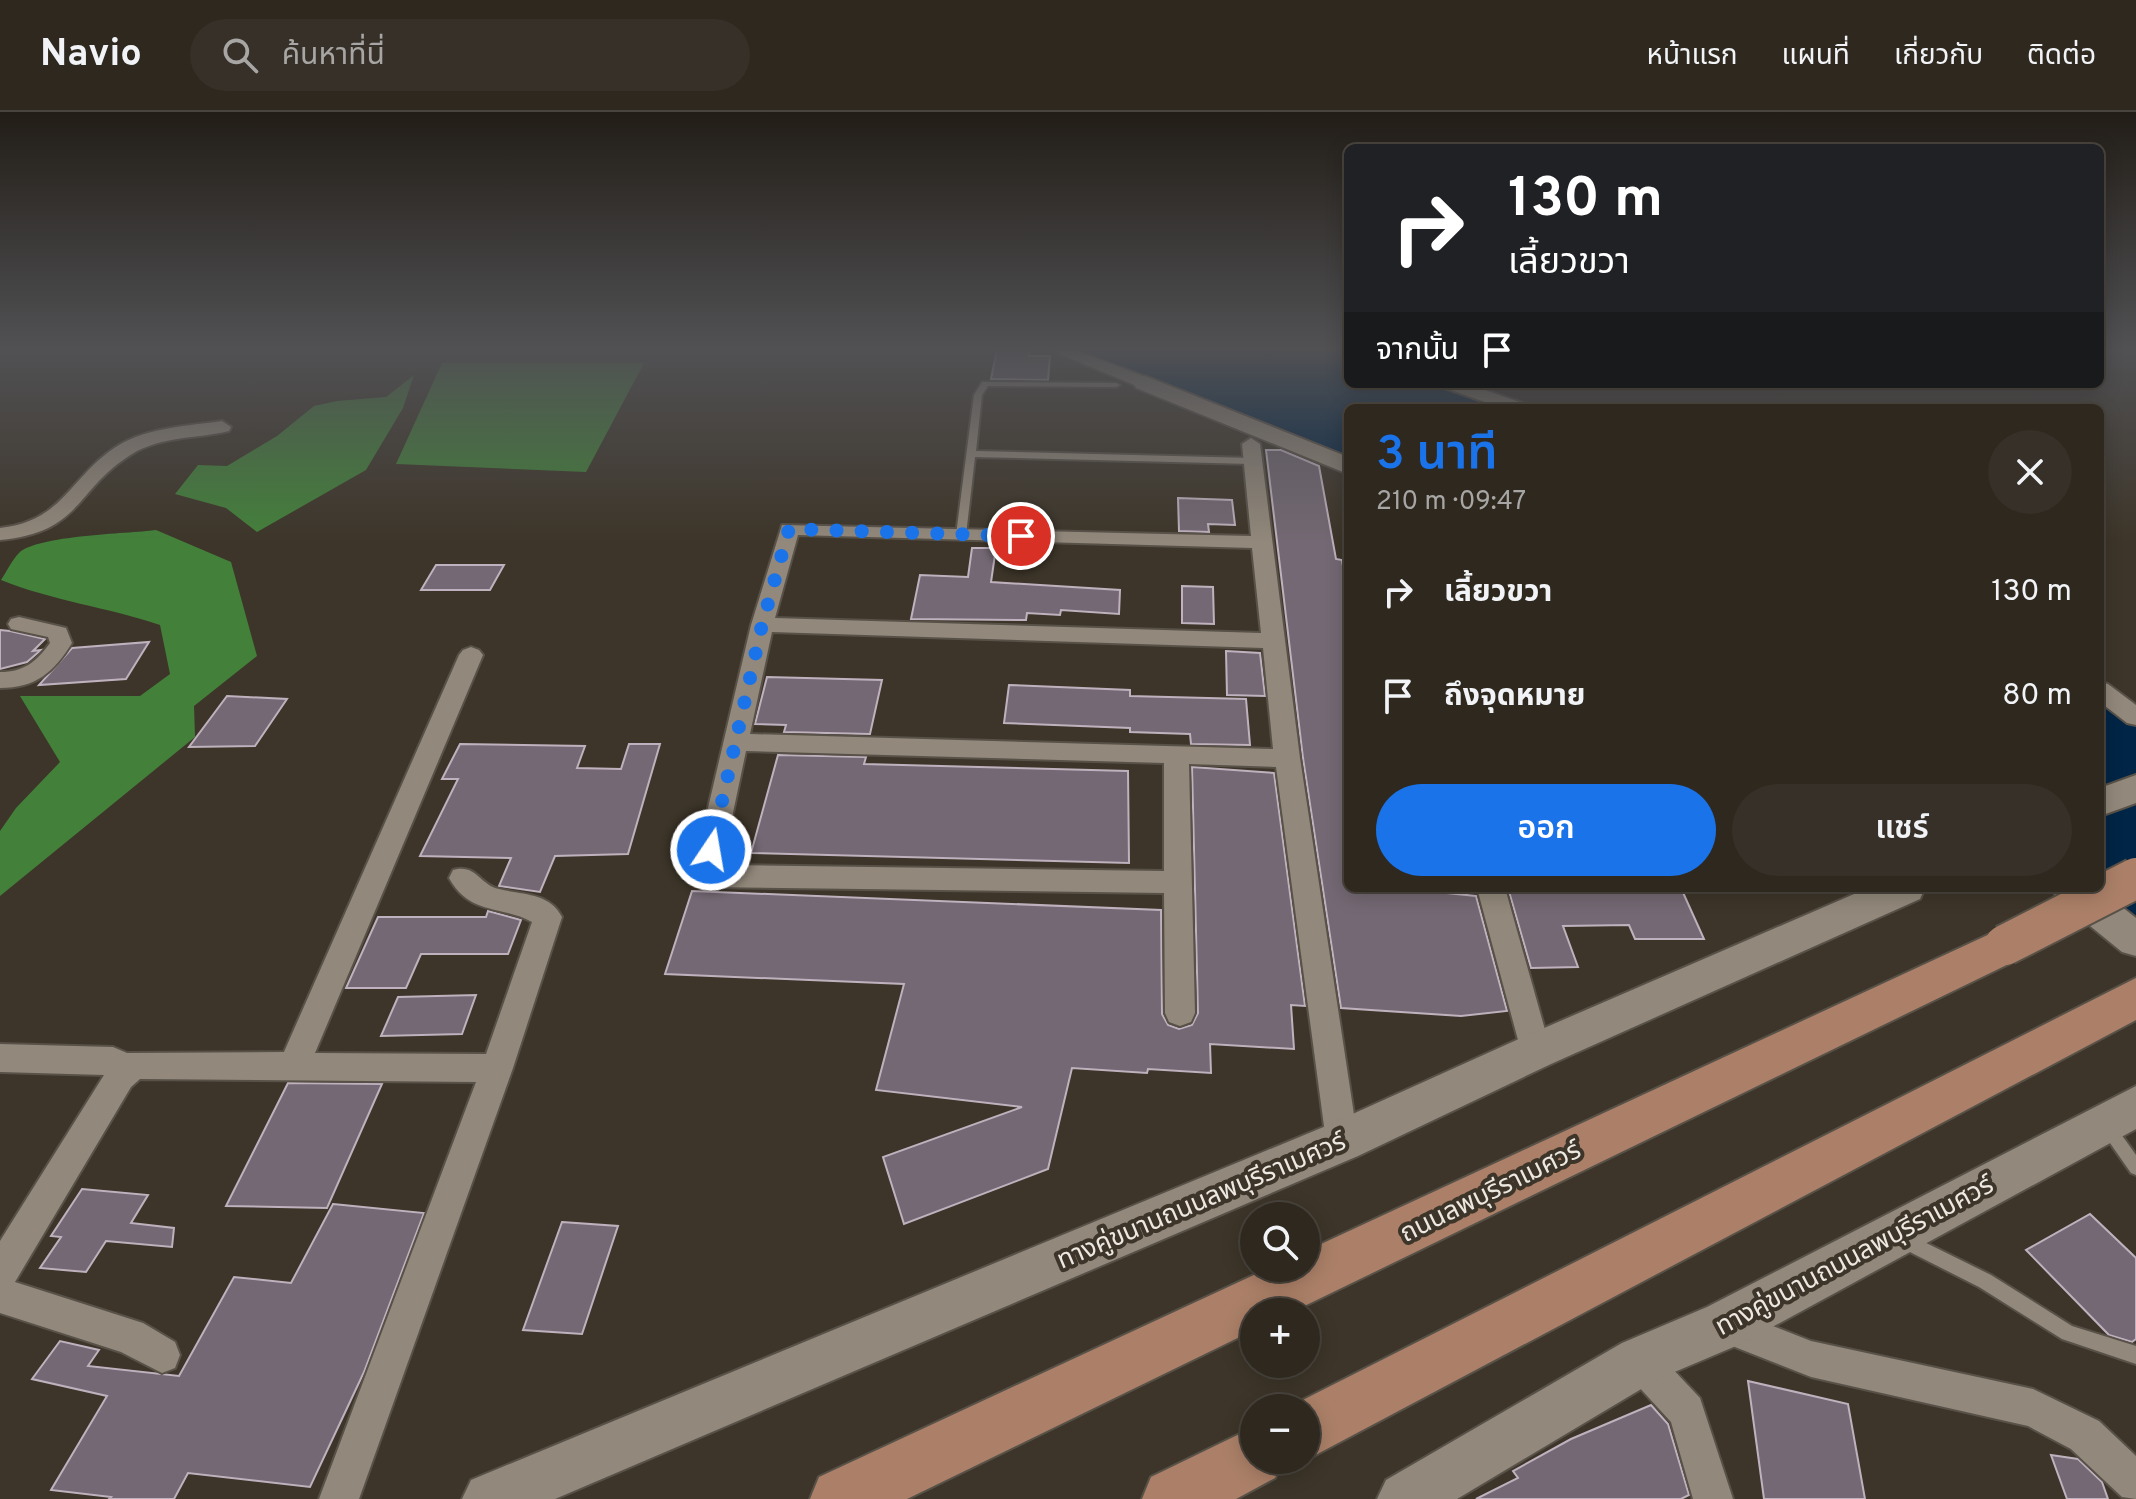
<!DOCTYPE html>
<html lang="th">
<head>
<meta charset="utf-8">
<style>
	body { margin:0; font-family:Overpass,"Noto Sans Thai",sans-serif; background:#363028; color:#f1f3f6; height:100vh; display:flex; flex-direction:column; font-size:30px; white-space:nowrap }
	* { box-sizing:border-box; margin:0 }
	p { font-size:26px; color:#a7a6a4 }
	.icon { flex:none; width:44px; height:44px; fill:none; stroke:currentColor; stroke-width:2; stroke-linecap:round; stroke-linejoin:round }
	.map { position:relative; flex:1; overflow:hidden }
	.side { position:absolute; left:1344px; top:292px; width:760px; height:488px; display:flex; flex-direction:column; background:#2e281f; border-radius:12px; box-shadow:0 4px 20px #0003,0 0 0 2px #49443d }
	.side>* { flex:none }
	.banner { position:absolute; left:1344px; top:32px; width:760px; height:244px; border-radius:12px; box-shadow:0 4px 20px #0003,0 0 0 2px #49443d; background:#202124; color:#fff; overflow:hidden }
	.buttons { position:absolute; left:1240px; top:1090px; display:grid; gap:16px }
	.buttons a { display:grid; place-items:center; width:80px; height:80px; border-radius:50%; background:#2e281f; box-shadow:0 4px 20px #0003,0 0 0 2px #49443d; font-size:40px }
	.pin { position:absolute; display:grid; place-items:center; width:68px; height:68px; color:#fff; margin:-34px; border:4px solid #fff; border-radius:50%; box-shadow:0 2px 8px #0007 }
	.me { position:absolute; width:88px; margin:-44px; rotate:12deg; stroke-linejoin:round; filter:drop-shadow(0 0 6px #0008) }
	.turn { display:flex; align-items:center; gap:28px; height:168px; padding:0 32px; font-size:36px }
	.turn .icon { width:104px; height:104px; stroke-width:2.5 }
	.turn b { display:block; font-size:56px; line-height:68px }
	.then { display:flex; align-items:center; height:76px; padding:0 32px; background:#0003; gap:16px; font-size:30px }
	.round { display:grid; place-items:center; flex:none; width:84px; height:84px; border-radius:42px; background:#363028 }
	.headline { display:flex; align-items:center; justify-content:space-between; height:136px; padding:0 32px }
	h1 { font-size:48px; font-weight:600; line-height:60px; color:#1a73e8 }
	.action { display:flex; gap:16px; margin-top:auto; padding:16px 32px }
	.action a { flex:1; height:92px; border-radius:48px; background:#1a73e8; color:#fff; font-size:32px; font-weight:600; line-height:92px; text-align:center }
	.action a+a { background:#363028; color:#f1f3f6 }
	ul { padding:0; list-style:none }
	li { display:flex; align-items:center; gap:24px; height:104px; padding:0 32px }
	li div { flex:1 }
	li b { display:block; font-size:30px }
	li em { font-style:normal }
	header { display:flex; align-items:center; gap:48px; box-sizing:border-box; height:112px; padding:0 40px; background:#2e281f; border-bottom:2px solid #49443d }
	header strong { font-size:38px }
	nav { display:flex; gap:44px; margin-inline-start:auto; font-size:28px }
	.search { width:560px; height:72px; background:#363028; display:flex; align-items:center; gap:20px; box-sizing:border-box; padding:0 28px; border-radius:44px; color:#a7a6a4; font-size:30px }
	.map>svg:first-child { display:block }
</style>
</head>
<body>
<header>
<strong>Navio</strong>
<div class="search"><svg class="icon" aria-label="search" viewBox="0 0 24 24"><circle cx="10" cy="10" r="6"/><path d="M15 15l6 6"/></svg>ค้นหาที่นี่</div>
<nav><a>หน้าแรก</a><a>แผนที่</a><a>เกี่ยวกับ</a><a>ติดต่อ</a></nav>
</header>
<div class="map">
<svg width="2136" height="1387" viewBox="0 0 2136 1387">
	<rect width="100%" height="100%" fill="#3d3529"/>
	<g fill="#43813a">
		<polygon points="442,251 644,251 586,360 396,352"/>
		<polygon points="414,263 403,296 366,358 257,420 226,396 175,382 198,353 227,354 277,324 314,294 337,289 386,285"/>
		<path d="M156,418L231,450L257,544L194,594L195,625L0,784V719L16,696L60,650L20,584H140L170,562L160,513C107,495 53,489 1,468C7,459 12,448 19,441C38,423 126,422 156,418Z"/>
	</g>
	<g fill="#012546">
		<polygon points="1062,237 1337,237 1348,241 1348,272 1436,272 1505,296 1348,296 1348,350"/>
		<polygon points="2100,580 2136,605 2136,812 2100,776"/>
	</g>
	<g fill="#736873" stroke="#bfb2be" stroke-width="2">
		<polygon points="997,237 1030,237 1029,244 1050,244 1048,268 991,267"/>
		<polygon points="1266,338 1281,338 1319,354 1336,447 1342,448 1348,484 1348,776 1397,776 1476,784 1507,899 1461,904 1341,896 1303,646"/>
		<polygon points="1178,386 1232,388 1235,413 1208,412 1209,420 1179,419"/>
		<polygon points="972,436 996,436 991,470 1120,478 1119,502 1061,498 1060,503 1027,501 1026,508 911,507 920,463 968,465"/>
		<polygon points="436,453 504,453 490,478 421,478"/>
		<polygon points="1182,474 1213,475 1214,512 1182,511"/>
		<polygon points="0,518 10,519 45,527 33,539 41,538 27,550 0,557"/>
		<polygon points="149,530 126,567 39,573 72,536"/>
		<polygon points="1226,539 1260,541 1265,584 1227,583"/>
		<polygon points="767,565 882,568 870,622 784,620 786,613 755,612"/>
		<polygon points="1009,573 1130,578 1130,584 1246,587 1250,633 1191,632 1190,622 1130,620 1130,616 1004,611"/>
		<polygon points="227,584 287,587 255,634 189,635"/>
		<polygon points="460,632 585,634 577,656 621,657 629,632 660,632 628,742 555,744 540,780 499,774 511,746 420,744 458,667 442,667"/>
		<polygon points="778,643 866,645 864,652 1128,659 1129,751 751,741"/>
		<polygon points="1192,655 1274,661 1305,894 1291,893 1294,937 1210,932 1211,961 1148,957 1147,961 1072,956 1048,1057 904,1112 883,1045 1022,995 876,978 904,872 665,862 692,779 1161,798 1162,902 1168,913 1179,917 1192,913 1198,901"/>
		<polygon points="1508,776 1681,776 1704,827 1635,827 1629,813 1563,814 1578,855 1531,856"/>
		<polygon points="488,799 521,808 508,842 421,842 406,876 346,876 378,805 486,805"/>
		<polygon points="476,883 462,922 381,924 398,885"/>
		<polygon points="288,971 382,972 327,1096 226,1094"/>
		<polygon points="82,1077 148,1083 131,1111 174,1116 172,1135 106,1129 86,1160 40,1156 61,1125 51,1124"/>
		<polygon points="333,1092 424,1101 364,1260 310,1375 188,1361 174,1387 109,1387 111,1385 51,1378 107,1284 32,1267 60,1229 99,1238 88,1254 179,1264 234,1165 291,1171"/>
		<polygon points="2090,1102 2136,1146 2136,1227 2132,1230 2109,1223 2026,1138"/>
		<polygon points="562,1110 618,1114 582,1222 523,1218"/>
		<polygon points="1748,1269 1848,1292 1865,1387 1764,1387"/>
		<polygon points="1651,1293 1668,1312 1689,1383 1681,1387 1476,1387 1518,1366 1513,1359 1571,1327"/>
		<polygon points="2051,1343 2078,1347 2102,1370 2108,1387 2067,1387"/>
	</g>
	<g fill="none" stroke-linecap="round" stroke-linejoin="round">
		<defs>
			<g id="lane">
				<polygon points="982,270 1116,271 1120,273 1116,275 988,274 982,283 976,339 1252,346 1256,349 1252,352 975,345 966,423 964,425 958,425 956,423 974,283"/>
				<polygon points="2108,1009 2113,1011 2136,1043 2136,1063 2131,1061 2103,1021 2101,1016 2103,1011"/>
				<polygon points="1904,1120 1991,1163 2072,1214 2136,1234 2136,1252 2062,1227 1979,1175 1898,1134 1896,1128 1898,1122"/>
			</g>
			<g id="street">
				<polygon points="1048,237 1072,237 1151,267 1154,271 1145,276 1139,275"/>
				<polygon points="1442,272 1468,272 1525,292 1528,296 1502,296 1445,276"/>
				<path d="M222,309L231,315L229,319C196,327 161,324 132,342C74,378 83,420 0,428V416C65,409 70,363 119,333C150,315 188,314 222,309Z"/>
				<path d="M1251,326L1260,332L1300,646L1358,1029L1354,1040L1342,1044L1330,1040L1326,1029L1276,655L1189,652L1195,901L1191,910L1180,914L1169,910L1165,901L1164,781L706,775L696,772L692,764L751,513L782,413L1251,424L1242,332ZM798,423L1252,436L1261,521L775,506ZM772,520L1263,536L1273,637L750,622ZM746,639L1164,651V759L722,753Z"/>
				<path d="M19,505L66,516L72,531C54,560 36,576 0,576V560C24,560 36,550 50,531L48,525L11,517L8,512L11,507Z"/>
				<path d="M471,535L479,538L483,543L315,941L486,942L532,810C502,793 470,804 449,766L453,758C476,751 480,773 499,777C521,783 549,780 562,805L513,956L359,1387H319L476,970L140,967L131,975L15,1170L143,1211L175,1230L180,1243L175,1256L162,1261L121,1240L0,1201V1129L104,963L0,960V932L113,935L127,941L284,940L459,543L463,538Z"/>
				<polygon points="2100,570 2108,572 2136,593 2136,613 2127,611 2100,590"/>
				<polygon points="1477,776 1505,776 1551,939 1547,949 1536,953 1525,949 1521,939"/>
				<polygon points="1725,1195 1811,1229 2033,1277 2099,1309 2136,1344 2136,1387 2122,1385 2071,1337 2028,1314 1811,1265 1712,1226 1707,1213 1712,1200"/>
				<polygon points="1640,1230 1653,1236 1700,1286 1733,1387 1693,1387 1671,1310 1627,1262 1621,1249 1627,1236"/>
			</g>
			<g id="secondary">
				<polygon points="1145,264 1348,345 1348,362 1136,276 1133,271 1136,266"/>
				<polygon points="2136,663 2136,691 2100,704 2100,676"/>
				<polygon points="1868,776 1925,776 1920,787 1551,952 1358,1044 555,1387 462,1387 471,1368 1326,1014 1521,926"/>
				<polygon points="2052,776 2098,776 2136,806 2136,844 2122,840 2057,787"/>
				<polygon points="2136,974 2136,1017 1743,1231 1658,1267 1457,1387 1377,1387 1386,1368 1622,1231 1707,1195"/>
			</g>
			<g id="primary">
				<polygon points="2005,815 2021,820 2027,833 2021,846 1292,1200 1254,1200 1254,1218 907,1387 810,1387 819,1365 1269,1156 1306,1156 1306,1139"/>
				<polygon points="2136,866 2136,908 1306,1348 1306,1296 1287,1296"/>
				<polygon points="1254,1315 1254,1348 1283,1348 1275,1366 1236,1387 1142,1387 1151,1365"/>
			</g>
		</defs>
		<use href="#lane" stroke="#585148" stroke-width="4"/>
		<use href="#street" stroke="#585148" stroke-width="4"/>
		<use href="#secondary" stroke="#585148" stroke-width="4"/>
		<use href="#primary" stroke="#585148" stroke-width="4"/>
		<use href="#lane" fill="#92887b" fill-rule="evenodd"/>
		<use href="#street" fill="#92887b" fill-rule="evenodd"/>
		<use href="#secondary" fill="#92887b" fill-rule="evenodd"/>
		<use href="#primary" fill="#ac8068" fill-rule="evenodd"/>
		<defs>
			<polyline id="primary-bridge" points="2005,833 2136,766"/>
		</defs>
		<use href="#primary-bridge" stroke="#585148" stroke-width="44" stroke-linecap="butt"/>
		<use href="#primary-bridge" stroke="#ac8068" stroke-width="40"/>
	</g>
	<linearGradient id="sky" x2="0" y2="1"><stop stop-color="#221d17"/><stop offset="0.55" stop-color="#515154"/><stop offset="1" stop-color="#515154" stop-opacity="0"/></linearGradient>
	<rect width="2136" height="431" fill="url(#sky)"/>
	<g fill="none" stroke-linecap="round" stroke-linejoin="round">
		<polyline stroke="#1a73e8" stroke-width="14" stroke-dasharray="0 25.2" points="711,738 762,513 789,417 1021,424"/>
	</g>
	<g text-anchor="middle" stroke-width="8" stroke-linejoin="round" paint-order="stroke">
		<g font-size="26" fill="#ede8e1" stroke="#3d3529">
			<text transform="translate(1490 1079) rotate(-26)" y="9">ถนนลพบุรีราเมศวร์</text>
			<text transform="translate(1201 1088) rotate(-23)" y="9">ทางคู่ขนานถนนลพบุรีราเมศวร์</text>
			<text transform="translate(1854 1143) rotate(-28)" y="9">ทางคู่ขนานถนนลพบุรีราเมศวร์</text>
		</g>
	</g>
</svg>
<div class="buttons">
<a><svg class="icon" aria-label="search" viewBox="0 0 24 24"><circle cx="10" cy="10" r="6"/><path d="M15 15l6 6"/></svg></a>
<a>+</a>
<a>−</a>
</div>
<div class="pin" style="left:1021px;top:424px;background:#d93025"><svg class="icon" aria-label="arrive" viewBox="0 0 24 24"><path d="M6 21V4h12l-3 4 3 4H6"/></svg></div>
<svg class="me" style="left:711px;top:738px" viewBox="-20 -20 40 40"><circle r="17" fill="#1a73e8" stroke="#fff" stroke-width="3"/><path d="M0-11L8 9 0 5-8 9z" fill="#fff"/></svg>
<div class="banner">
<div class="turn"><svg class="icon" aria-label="right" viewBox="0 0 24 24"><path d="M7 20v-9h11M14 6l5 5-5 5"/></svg><div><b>130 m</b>เลี้ยวขวา</div></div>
<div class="then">จากนั้น<svg class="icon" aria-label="arrive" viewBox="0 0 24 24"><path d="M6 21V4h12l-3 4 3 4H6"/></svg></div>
</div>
<section class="side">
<div class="headline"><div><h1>3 นาที</h1><p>210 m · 09:47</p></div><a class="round"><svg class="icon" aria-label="close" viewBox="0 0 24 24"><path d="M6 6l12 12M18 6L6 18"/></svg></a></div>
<ul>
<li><svg class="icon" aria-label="right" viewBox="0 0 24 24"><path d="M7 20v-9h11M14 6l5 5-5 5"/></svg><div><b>เลี้ยวขวา</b></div><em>130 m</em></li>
<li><svg class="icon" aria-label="arrive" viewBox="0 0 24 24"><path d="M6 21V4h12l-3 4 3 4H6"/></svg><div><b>ถึงจุดหมาย</b></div><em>80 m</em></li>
</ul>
<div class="action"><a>ออก</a><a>แชร์</a></div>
</section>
</div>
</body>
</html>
